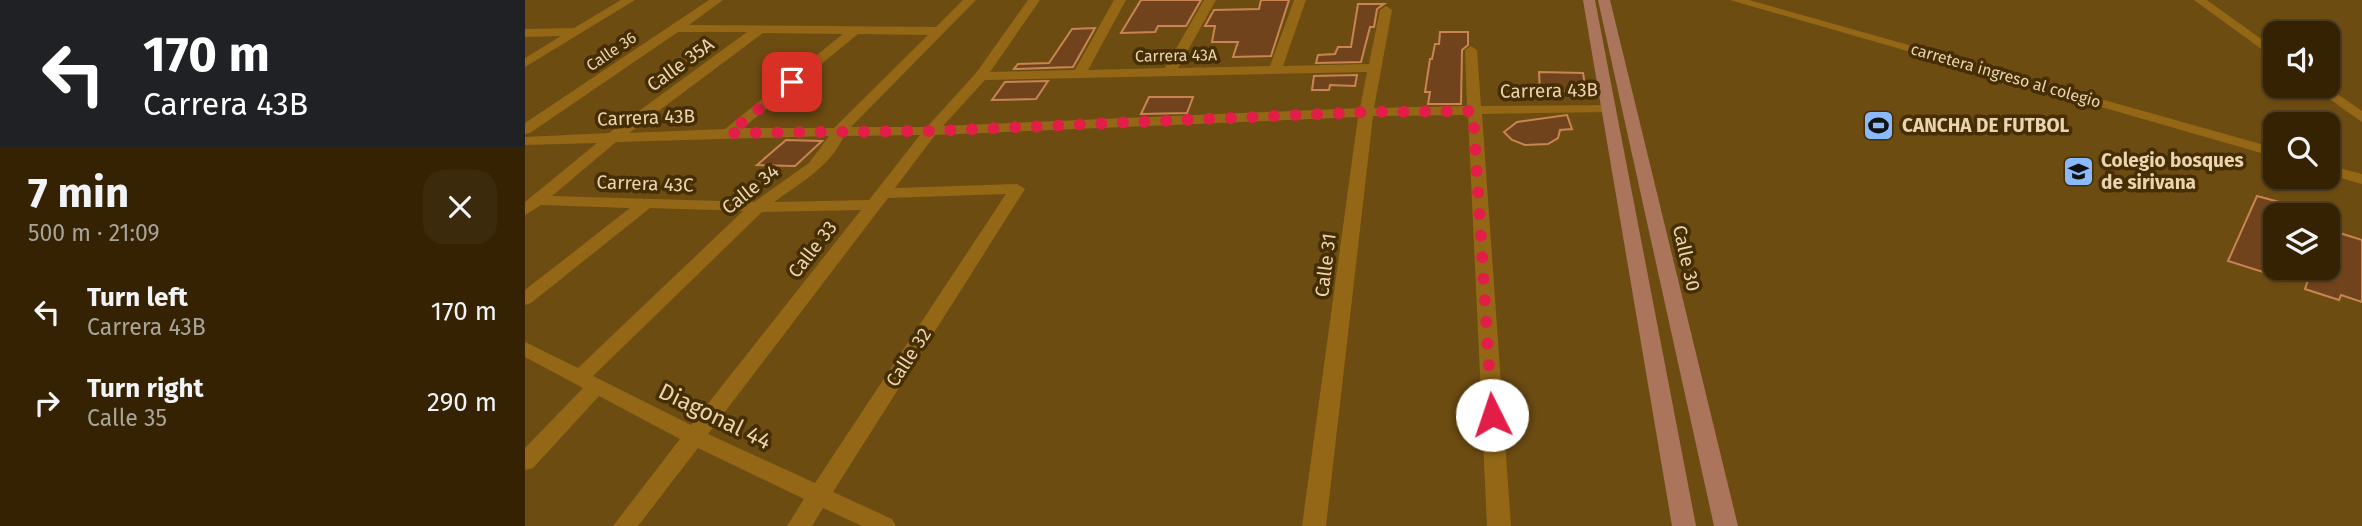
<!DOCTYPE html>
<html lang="en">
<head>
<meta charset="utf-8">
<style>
	body { margin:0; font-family:"Fira Sans",sans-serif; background:#3c2a0c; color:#f1f3f6; height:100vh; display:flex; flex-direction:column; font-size:26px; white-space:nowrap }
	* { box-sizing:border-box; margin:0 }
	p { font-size:23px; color:#a9a499 }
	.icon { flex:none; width:38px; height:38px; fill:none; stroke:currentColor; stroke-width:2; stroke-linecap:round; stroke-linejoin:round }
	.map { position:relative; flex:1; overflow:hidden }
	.sheet { display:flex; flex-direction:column; background:#342202; width:525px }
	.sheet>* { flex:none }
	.guide { background:#202124; color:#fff; overflow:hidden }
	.tools { position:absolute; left:1738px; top:21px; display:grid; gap:14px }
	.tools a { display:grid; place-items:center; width:77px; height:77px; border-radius:14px; background:#342202; box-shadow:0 2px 5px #0004,0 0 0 2px #4e3f24; font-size:35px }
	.pin { position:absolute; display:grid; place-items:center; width:60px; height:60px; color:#fff; margin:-30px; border-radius:14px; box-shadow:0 4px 10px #0006 }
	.me { position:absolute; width:77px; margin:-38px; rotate:356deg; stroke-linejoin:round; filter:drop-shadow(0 0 5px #0008) }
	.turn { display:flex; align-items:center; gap:24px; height:147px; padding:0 28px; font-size:32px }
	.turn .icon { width:91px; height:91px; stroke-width:2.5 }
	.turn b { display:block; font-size:49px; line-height:60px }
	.round { display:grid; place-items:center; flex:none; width:74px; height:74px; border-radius:21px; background:#3c2a0c }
	.overview { display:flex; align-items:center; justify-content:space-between; height:119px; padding:0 28px }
	h1 { font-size:42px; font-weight:700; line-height:52px }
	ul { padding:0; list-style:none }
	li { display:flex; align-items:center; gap:21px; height:91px; padding:0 28px }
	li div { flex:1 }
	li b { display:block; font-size:26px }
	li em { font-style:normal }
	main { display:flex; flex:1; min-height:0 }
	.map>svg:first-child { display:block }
</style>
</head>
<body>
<main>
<section class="sheet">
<div class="guide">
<div class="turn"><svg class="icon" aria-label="left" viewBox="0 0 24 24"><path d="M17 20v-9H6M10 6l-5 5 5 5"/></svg><div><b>170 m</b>Carrera 43B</div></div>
</div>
<div class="overview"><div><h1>7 min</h1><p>500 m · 21:09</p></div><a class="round"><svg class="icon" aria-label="close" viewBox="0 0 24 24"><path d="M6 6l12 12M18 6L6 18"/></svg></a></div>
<ul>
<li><svg class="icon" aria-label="left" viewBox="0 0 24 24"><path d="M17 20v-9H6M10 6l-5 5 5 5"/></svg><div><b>Turn left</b><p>Carrera 43B</p></div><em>170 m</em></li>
<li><svg class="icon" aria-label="right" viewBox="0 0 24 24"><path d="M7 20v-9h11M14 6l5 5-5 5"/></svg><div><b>Turn right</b><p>Calle 35</p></div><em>290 m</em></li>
</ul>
</section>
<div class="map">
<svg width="1837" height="526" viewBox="0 0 1837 526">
	<rect width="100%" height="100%" fill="#452e03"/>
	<path fill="#6d4c12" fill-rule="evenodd" d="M0,0H1837V526H0ZM1750,33H1802V86H1750ZM1750,124H1802V177H1750ZM1750,215H1802V268H1750Z"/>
	<g fill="#71431c" stroke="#c88551" stroke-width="2">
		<polygon points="616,0 676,0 661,26 633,26 630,32 596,33"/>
		<polygon points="736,0 764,0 746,56 708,57 713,42 687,42 690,26 680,26 689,10 734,9"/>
		<polygon points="833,4 859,4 852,9 849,27 845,27 836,62 791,63 793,55 810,54 813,47 826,47"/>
		<polygon points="570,28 548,67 489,69 493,64 524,63 547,29"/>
		<polygon points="915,32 943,32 943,45 937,50 936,104 903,104 905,92 900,92 905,59 907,59 910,44 914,44"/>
		<polygon points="1014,72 1058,73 1061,92 1015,91"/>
		<polygon points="832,75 830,86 805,85 804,90 787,90 789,76"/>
		<polygon points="523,81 511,99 467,100 480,82"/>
		<polygon points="624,97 668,97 662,113 616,114"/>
		<polygon points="1042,115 1047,129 1035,130 1033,138 1023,144 1000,145 987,140 979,132 992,122"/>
		<polygon points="261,140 297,141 270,166 232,165"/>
		<polygon points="1732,196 1784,210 1783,215 1750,215 1750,236 1738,272 1703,261"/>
		<polygon points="1802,229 1837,240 1837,302 1816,295 1814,300 1780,289 1787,268 1802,268"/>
	</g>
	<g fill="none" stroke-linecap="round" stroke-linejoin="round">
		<g fill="#936715" fill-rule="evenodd">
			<polygon points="96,0 110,0 0,67 0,58 36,36 0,37 0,29 49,28"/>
			<path d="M184,0H198L164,25L411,27L438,0H451L326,127H402L451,73L503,0H515L465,72L550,70L589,0H601L563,70L640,68L679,0H691L653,68L745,66L769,0H781L758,66L844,64L855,10L861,6L867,10L849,108L942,106L940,50L946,46L952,50L956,106L1089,105L1091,108L1084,112L957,114L986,526H962L943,115L848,116L801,526H777L833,117L410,135L370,188L492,184L500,189L308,492L367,519L371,526H337L298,508L287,526H262L279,499L173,448L113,526H88L155,439L74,396L8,468L0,470V448L58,388L0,357V342L53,368L218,211L125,208L6,303L0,305V290L105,208L16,205L0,215V202L72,143L0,145V137L84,133L222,32H153L5,133L0,134V123ZM238,33L318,34L200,129L104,133ZM333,34L403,35L309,128H218ZM842,72L835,108L418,126L460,80ZM395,135L344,200L249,202C275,183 305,167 319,136ZM304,136L284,163L229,202L27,196L91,142ZM481,194L290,483L183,434L363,198ZM336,210L166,425L68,376L237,212Z"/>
			<polygon points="1205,0 1224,0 1750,148 1750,157"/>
			<polygon points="1669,0 1682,0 1750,49 1750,59"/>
			<polygon points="1786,86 1801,86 1837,111 1837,122"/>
			<polygon points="1802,165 1837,174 1837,184 1802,174"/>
		</g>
		<g fill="#aa755a" fill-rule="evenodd">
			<polygon points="1058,0 1070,0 1171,526 1147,526"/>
			<polygon points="1073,0 1085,0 1213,526 1189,526"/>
		</g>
	</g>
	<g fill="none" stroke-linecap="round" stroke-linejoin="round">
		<polyline stroke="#e11d48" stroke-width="12" stroke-dasharray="0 21.6" points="267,82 204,133 406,131 841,112 948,111 967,415"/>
	</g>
	<defs>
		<symbol id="stadium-square" viewBox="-11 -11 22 22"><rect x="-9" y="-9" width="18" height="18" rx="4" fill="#8bbafc" stroke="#452e03"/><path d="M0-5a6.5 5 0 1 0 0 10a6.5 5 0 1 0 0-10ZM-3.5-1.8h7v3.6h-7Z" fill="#111"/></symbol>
		<symbol id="school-square" viewBox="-11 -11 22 22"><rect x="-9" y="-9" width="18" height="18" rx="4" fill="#8bbafc" stroke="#452e03"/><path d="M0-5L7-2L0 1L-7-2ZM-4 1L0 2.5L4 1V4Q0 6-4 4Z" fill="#111"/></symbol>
	</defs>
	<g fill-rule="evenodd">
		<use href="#stadium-square" x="1336" y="108" width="35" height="35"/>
		<use href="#school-square" x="1536" y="154" width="35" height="35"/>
	</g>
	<g text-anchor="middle" stroke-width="7" stroke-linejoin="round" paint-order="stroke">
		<g font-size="16" fill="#ebd3b0" stroke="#452e03">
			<text transform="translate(86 51) rotate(-34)" y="6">Calle 36</text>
			<text transform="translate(651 55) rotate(-1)" y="6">Carrera 43A</text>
			<text transform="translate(1481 75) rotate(16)" y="6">carretera ingreso al colegio</text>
		</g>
		<g font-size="19" fill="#ebd3b0" stroke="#452e03">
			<text transform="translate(155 64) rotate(-36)" y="7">Calle 35A</text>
			<text transform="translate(1024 90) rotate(-1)" y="7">Carrera 43B</text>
			<text transform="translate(121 117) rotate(-2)" y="7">Carrera 43B</text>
			<text transform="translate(120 183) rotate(2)" y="7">Carrera 43C</text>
			<text transform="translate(225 189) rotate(-39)" y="7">Calle 34</text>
			<text transform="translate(287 249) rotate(-52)" y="7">Calle 33</text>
			<text transform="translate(1162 258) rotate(77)" y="7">Calle 30</text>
			<text transform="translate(800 265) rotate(-83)" y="7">Calle 31</text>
			<text transform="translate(383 357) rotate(-57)" y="7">Calle 32</text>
		</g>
		<g font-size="19" font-weight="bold" fill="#ebd3b0" stroke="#452e03" text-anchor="start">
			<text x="1377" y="132">CANCHA DE FUTBOL</text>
			<text x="1576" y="167">Colegio bosques<tspan x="1576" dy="22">de sirivana</tspan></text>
		</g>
		<g font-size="23" fill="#ebd3b0" stroke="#452e03">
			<text transform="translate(190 416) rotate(26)" y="8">Diagonal 44</text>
		</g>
	</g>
</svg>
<div class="tools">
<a><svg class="icon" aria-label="sound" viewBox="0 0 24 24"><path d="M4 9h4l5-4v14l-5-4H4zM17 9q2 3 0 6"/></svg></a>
<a><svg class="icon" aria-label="search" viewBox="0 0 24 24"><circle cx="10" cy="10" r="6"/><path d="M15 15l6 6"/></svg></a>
<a><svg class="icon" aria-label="layers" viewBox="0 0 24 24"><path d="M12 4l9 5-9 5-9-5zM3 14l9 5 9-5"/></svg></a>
</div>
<div class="pin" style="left:267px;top:82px;background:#d93025"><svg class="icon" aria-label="arrive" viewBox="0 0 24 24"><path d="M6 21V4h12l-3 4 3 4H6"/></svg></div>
<svg class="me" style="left:967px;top:415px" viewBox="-20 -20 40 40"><circle r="19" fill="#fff"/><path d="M0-13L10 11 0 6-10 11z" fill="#e11d48"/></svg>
</div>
</main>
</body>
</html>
